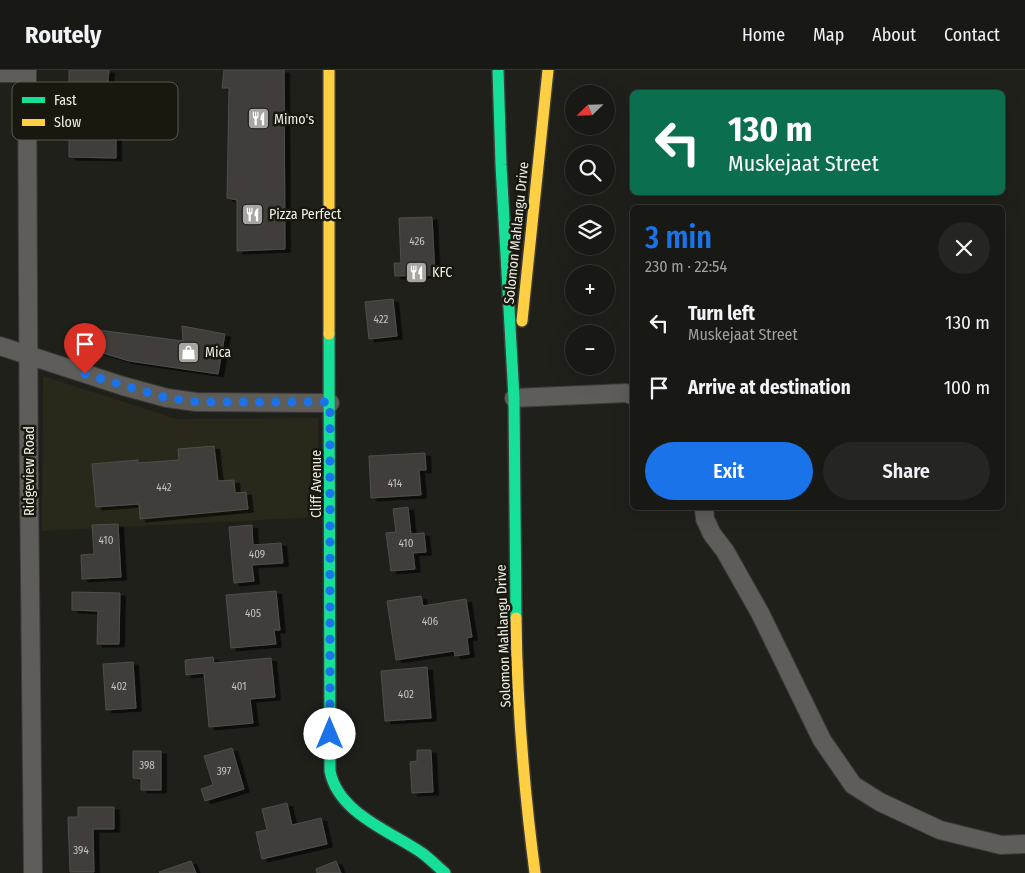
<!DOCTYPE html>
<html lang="en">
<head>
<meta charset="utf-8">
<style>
	body { margin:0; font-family:"Fira Sans Condensed",sans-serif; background:#252522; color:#f1f3f6; height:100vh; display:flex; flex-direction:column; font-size:19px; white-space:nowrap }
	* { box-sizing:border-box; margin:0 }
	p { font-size:16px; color:#9fa0a0 }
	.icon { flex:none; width:28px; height:28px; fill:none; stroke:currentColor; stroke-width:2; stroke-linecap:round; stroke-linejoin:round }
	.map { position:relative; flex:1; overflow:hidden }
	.panel { position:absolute; left:630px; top:135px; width:375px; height:305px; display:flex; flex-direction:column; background:#181814; border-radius:8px; box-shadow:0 5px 20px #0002,0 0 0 1px #363734 }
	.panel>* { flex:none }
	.guide { position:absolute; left:630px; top:20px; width:375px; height:105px; border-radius:8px; box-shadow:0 5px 20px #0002,0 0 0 1px #363734; background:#0b6e4f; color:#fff; overflow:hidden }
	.needle { width:32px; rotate:247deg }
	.fabs { position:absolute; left:565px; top:15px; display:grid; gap:10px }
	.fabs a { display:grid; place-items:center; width:50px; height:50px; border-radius:50%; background:#181814; box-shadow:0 5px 20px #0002,0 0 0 1px #363734; font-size:25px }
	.pin { position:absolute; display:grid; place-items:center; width:42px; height:42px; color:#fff; margin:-51px -21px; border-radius:50% 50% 50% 0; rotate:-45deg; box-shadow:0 0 5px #0007 }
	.pin .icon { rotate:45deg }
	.me { position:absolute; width:55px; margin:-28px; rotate:0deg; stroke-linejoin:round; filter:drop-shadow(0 0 4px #0008) }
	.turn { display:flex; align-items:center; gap:18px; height:105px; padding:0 15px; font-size:22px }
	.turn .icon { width:65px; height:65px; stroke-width:2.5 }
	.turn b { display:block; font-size:35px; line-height:42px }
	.round { display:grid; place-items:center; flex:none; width:52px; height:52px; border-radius:26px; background:#252522 }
	.overview { display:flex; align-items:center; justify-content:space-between; height:85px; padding:0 15px }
	h1 { font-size:30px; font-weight:600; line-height:38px; color:#1a73e8 }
	.primary-button { display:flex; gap:10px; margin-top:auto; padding:10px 15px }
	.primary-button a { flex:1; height:58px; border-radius:30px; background:#1a73e8; color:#fff; font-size:20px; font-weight:600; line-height:58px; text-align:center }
	.primary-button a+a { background:#252522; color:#f1f3f6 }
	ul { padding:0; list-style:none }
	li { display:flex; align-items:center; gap:15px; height:65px; padding:0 15px }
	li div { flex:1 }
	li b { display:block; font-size:19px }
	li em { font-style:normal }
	header { display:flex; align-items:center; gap:30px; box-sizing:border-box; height:70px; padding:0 25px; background:#181814; border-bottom:1px solid #363734 }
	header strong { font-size:24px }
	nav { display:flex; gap:28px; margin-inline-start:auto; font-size:18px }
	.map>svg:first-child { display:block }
</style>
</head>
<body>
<header>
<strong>Routely</strong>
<nav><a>Home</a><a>Map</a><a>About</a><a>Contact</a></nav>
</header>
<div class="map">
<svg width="1025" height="803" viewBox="0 0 1025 803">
	<defs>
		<filter id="shadow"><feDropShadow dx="5.5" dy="3" stdDeviation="0" flood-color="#0009"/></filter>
	</defs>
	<rect width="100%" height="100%" fill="#20201b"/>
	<polygon fill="#2a281a" points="43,306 177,349 318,348 318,447 42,461"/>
	<g fill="#3f3e3a" stroke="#4f4f4a" filter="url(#shadow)">
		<polygon points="69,0 109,0 107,21 115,20 115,36 109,35 107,58 116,56 116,88 69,87"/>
		<polygon points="224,0 284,0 285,179 237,181 237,130 227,128 229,18 222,18"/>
		<polygon points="432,147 435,205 395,206 394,193 401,193 399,148"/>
		<polygon points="393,229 397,266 369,269 365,232"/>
		<polygon points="182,256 225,264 218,304 129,291 96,281 98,260 183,271"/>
		<polygon points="214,376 218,411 234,410 235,423 246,422 248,439 140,449 139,434 96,437 92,394 138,390 138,393 179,390 178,379"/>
		<polygon points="425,383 426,400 419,400 421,425 371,428 369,386"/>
		<polygon points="408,437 411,464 424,463 426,482 413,483 415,499 391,501 386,463 396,462 393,439"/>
		<polygon points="118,454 121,507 82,509 81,485 94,484 92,455"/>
		<polygon points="252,455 253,475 281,473 283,493 252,495 254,511 234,513 229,457"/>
		<polygon points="276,521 280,560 274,560 276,574 231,578 226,525"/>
		<polygon points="72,522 120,523 119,574 97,574 98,541 72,540"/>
		<polygon points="421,526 423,536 466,529 472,567 467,568 469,584 455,586 454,581 396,590 387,531"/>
		<polygon points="213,587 214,593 271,588 275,627 250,629 253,653 209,657 204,603 186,605 185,590"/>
		<polygon points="133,592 136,638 106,640 103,594"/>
		<polygon points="427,597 431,648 385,651 381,601"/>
		<polygon points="232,678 244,719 205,731 201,719 213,715 204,686"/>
		<polygon points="417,680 431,680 433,722 412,723 410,692 417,691"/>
		<polygon points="133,681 161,681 161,720 141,720 141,709 133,708"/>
		<polygon points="287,733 292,755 321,748 327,774 262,789 256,762 267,760 262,739"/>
		<polygon points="78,737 114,737 114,759 93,759 94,802 70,802 68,747 78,747"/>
		<polygon points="191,791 196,803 160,803 159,802"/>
		<polygon points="336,791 341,803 317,803 316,799"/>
	</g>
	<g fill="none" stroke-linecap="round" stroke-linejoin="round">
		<defs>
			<g id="street">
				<path d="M27,0C27,268 30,535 33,803"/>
				<polyline points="0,3 27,3"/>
				<polyline points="0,276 123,316 167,328 196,332 330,333"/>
				<polyline points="514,328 626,323 632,325"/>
				<polyline points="704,438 705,449 712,464 725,481 760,543 822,670 853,715 880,732 940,760 1001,775 1025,774"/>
			</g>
			<g id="fast">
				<polyline points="498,0 501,95 514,328 516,548"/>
				<path d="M329,264L330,701C338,743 390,761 422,783C430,789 437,796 445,803"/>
			</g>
			<g id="slow">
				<polyline points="329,0 329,264"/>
				<polyline points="522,251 548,0"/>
				<path d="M516,548C517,633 524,719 535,803"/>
			</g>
		</defs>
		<use href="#street" stroke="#3b3a37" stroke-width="20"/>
		<use href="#fast" stroke="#3b3a37" stroke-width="14"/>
		<use href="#slow" stroke="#3b3a37" stroke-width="14"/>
		<use href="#street" stroke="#5e5d59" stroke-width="18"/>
		<use href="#fast" stroke="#16e098" stroke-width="11"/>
		<use href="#slow" stroke="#ffcf43" stroke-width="11"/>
	</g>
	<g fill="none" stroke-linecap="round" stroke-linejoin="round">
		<polyline stroke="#1a73e8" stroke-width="9" stroke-dasharray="0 16.2" points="85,304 167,328 196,332 330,332 330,664"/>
	</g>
	<defs>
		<symbol id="restaurant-square" viewBox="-11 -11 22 22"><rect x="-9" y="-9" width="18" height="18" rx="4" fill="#a7a5a0" stroke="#19180f"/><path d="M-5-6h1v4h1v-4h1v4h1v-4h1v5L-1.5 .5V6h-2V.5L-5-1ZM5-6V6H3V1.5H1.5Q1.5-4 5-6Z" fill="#fff"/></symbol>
		<symbol id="shop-square" viewBox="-11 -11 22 22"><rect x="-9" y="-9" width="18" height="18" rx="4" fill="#a7a5a0" stroke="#19180f"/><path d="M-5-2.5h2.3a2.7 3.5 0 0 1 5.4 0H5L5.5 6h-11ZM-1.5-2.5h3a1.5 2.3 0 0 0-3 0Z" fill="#fff"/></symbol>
	</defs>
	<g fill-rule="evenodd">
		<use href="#restaurant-square" x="246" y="36" width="25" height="25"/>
		<use href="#restaurant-square" x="240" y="132" width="25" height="25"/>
		<use href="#restaurant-square" x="404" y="190" width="25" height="25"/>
		<use href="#shop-square" x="176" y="270" width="25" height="25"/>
	</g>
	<g text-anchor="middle" stroke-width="5" stroke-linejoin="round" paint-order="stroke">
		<g font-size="11" fill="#c3c1bc">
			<text x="417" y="175">426</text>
			<text x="381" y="253">422</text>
			<text x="395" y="417">414</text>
			<text x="164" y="421">442</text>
			<text x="106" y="474">410</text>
			<text x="406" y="477">410</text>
			<text x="257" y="488">409</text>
			<text x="253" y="547">405</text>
			<text x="430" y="555">406</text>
			<text x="119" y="620">402</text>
			<text x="239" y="620">401</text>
			<text x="406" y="628">402</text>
			<text x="147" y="699">398</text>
			<text x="224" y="705">397</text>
			<text x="81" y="784">394</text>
		</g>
		<g font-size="14" fill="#efede7" stroke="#19180f" text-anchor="start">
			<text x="274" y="54">Mimo's</text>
			<text x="269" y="149">Pizza Perfect</text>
			<text x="432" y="207">KFC</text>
			<text x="205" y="287">Mica</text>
		</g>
		<g font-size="14" fill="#efede7" stroke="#19180f">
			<text transform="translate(516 163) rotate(-84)" y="5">Solomon Mahlangu Drive</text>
			<text transform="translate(29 401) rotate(-90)" y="5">Ridgeview Road</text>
			<text transform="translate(316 414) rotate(-90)" y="5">Cliff Avenue</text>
			<text transform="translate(503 566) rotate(-92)" y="5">Solomon Mahlangu Drive</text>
		</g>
	</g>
	<rect x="12" y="12" width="166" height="58" rx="8" fill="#19180f" stroke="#595850" stroke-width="1"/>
	<rect x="22" y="27" width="23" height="6" fill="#16e098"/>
	<rect x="22" y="49" width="23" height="7" fill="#ffcf43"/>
	<g font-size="14" fill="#efede7">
		<text x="54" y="35">Fast</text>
		<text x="54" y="57">Slow</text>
	</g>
</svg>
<div class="fabs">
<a><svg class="needle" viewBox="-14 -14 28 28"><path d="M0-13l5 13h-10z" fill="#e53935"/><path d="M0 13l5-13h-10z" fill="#9fa0a0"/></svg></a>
<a><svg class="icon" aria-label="search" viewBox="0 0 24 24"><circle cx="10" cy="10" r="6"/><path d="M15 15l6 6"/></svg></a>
<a><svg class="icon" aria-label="layers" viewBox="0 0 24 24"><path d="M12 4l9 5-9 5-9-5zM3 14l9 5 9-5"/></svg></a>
<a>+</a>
<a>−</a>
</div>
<div class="pin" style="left:85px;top:304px;background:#d93025"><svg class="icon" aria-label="arrive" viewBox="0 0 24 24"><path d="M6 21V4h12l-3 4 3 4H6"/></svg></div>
<svg class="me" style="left:330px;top:664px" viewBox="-20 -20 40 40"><circle r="19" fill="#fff"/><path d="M0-13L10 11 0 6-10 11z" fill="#1a73e8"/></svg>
<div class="guide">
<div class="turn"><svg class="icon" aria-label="left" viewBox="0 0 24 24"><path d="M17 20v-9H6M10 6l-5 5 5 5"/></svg><div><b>130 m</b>Muskejaat Street</div></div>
</div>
<section class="panel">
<div class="overview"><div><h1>3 min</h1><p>230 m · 22:54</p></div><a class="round"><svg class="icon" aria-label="close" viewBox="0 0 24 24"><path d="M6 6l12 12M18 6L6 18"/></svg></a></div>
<ul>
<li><svg class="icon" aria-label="left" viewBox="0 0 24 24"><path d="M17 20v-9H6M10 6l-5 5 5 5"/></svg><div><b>Turn left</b><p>Muskejaat Street</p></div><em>130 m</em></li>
<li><svg class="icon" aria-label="arrive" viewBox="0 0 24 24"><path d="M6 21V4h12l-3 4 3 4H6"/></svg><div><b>Arrive at destination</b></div><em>100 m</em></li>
</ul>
<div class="primary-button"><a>Exit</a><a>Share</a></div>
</section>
</div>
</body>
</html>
